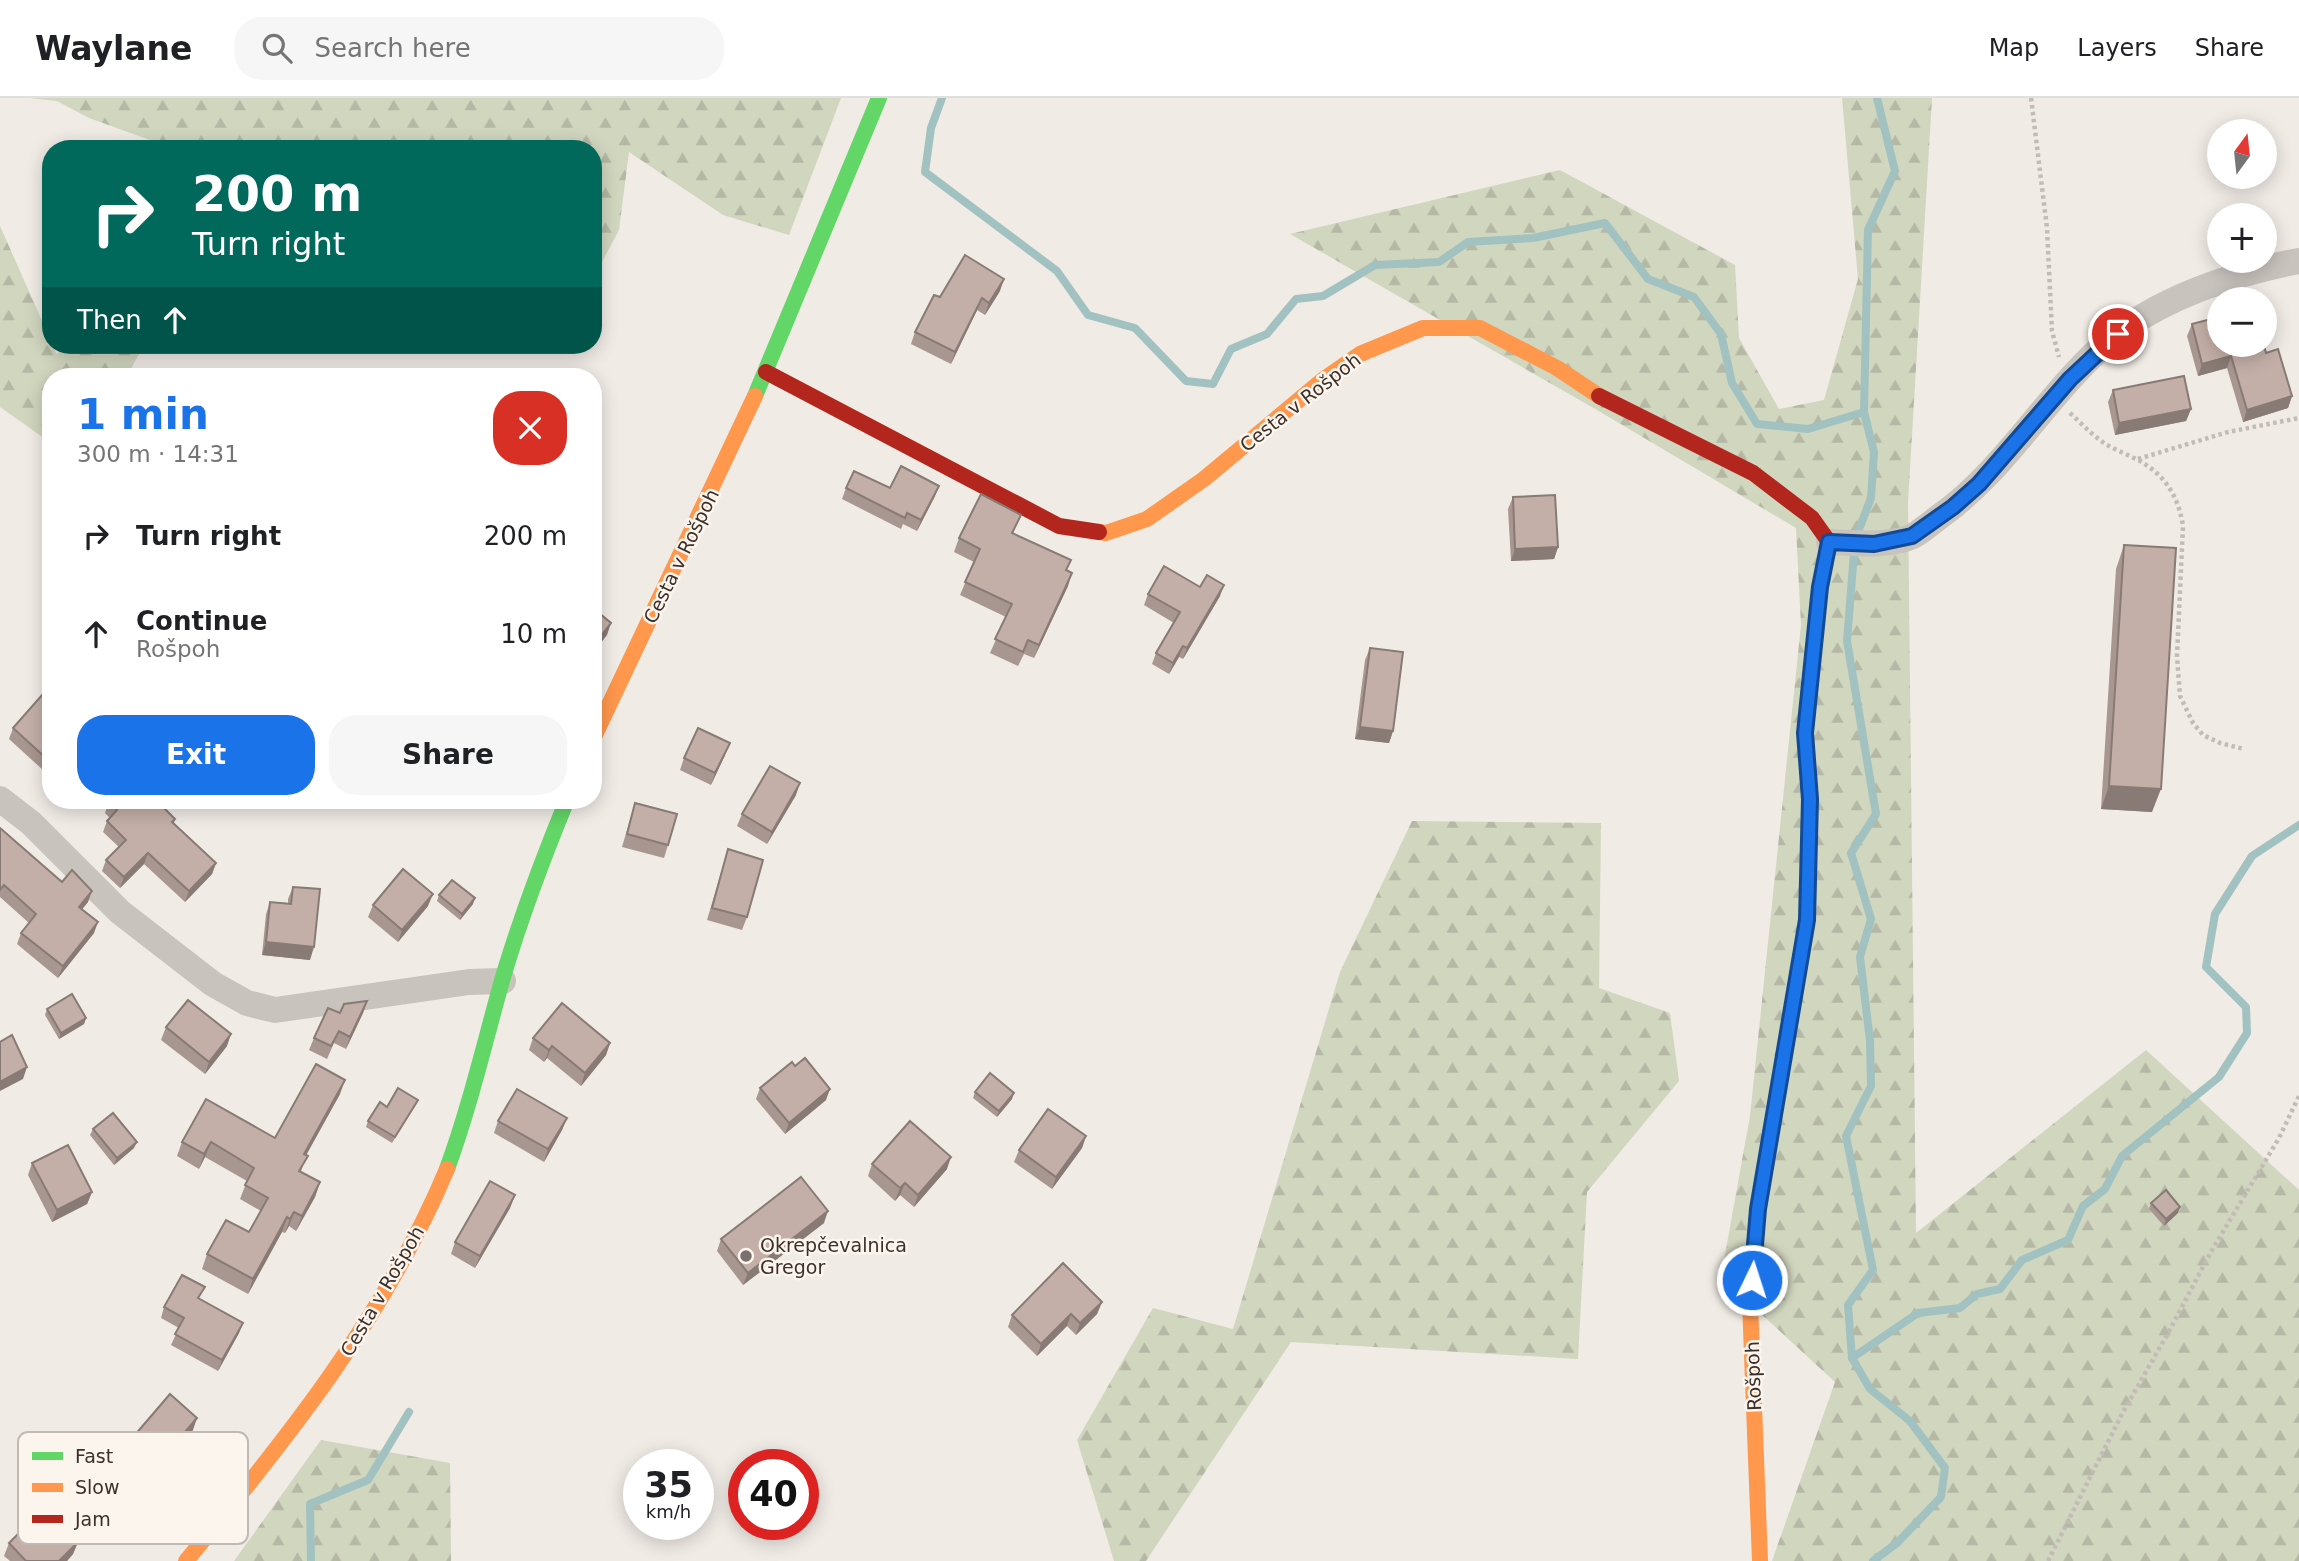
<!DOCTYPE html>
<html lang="en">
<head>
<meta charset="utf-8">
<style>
	body { margin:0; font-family:"DejaVu Sans",sans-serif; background:#f6f6f6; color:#202124; height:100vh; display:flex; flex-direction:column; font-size:26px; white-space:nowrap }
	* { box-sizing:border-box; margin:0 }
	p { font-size:23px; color:#757577 }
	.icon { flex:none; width:38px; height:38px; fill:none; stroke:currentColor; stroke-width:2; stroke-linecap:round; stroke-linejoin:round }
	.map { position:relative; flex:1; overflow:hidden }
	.details { position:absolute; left:42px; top:270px; width:560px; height:441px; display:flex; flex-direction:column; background:#fff; border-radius:28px; box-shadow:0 4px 18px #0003 }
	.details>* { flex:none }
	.top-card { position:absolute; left:42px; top:42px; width:560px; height:214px; border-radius:28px; box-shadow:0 4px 18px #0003; background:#00695c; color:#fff; overflow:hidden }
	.needle { width:46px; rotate:15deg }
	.buttons { position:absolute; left:2207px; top:21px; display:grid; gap:14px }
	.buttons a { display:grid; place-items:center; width:70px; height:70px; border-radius:50%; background:#fff; box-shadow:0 4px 18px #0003; font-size:35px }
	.speed { position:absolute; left:623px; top:1351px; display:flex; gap:14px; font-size:35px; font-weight:700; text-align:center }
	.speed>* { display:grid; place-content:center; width:91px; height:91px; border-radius:50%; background:#fff; box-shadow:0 4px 18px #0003; line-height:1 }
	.speed small { font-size:18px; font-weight:400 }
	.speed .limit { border:10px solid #d22; background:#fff; color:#111 }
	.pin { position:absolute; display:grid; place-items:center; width:60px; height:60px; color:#fff; margin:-30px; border:4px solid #fff; border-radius:50%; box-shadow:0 2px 7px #0007 }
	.me { position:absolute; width:77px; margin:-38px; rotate:4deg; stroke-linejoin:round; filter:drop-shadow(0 0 5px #0008) }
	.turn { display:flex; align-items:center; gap:24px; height:147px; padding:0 35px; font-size:32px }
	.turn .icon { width:91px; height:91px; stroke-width:2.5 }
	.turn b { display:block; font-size:49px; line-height:60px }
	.then { display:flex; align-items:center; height:66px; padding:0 35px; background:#0003; gap:14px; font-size:26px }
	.round { display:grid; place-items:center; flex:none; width:74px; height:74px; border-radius:28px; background:#f6f6f6 }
	.summary { display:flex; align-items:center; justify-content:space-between; height:119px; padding:0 35px }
	h1 { font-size:42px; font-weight:800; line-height:52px; color:#1a73e8 }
	.button { display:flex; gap:14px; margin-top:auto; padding:14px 35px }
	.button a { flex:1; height:80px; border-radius:28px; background:#1a73e8; color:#fff; font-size:28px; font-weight:800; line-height:80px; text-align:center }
	.button a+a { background:#f6f6f6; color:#202124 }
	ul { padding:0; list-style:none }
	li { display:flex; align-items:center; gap:21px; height:98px; padding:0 35px }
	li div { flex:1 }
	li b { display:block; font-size:26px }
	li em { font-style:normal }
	header { display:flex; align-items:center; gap:42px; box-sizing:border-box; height:98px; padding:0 35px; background:#fff; border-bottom:2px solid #e0e0e0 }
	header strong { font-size:33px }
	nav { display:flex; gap:38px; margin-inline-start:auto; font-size:24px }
	.search { width:490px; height:63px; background:#f6f6f6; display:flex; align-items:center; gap:18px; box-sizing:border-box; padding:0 24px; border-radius:28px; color:#757577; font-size:26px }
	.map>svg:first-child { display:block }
</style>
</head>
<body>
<header>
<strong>Waylane</strong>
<div class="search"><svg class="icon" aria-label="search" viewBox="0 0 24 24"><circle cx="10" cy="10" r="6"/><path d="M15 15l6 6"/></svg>Search here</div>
<nav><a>Map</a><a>Layers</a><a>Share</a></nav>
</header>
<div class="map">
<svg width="2299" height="1463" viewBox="0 0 2299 1463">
	<defs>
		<pattern id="forest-firs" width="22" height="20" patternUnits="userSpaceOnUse" patternTransform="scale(1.75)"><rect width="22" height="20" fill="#d1d6bf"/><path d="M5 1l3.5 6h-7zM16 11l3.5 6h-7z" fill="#b4b8a4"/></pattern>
	</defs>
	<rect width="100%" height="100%" fill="#f0ebe5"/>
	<g fill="url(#forest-firs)">
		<polygon points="30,0 841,0 789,137 723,117 629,54 619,132 593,181 593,51 191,51 147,41 89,20 57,3"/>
		<polygon points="1842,0 1932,0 1908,405 1916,1135 2146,952 2299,1092 2299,1463 1772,1463 1835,1284 1721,1179 1750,1018 1801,527 1796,430 1597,312 1290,136 1560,72 1735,167 1739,240 1779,311 1824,302 1858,181"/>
		<polygon points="0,128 51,243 51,247 57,256 66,247 144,247 127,278 51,278 51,345 0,309"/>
		<polygon points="1412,723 1601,725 1599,890 1670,915 1679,983 1587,1094 1578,1261 1291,1244 1146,1463 1114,1463 1077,1342 1153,1210 1233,1231 1340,874"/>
		<polygon points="321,1342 450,1365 451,1463 234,1463"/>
	</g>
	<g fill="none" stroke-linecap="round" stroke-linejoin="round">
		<g stroke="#a1c2c1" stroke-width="8">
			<polyline points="942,0 931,30 925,74 1057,173 1088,217 1135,230 1186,283 1213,286 1231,251 1267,236 1296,201 1323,198 1375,167 1439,164 1468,144 1533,140 1605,125 1648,181 1694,199 1721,236 1732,285 1757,326 1808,331 1864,314"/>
			<polyline points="1852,1260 1918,1215 1960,1210 1977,1196 2000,1191 2022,1162 2068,1142 2083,1108 2105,1091 2122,1058 2219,979 2247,935 2246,909 2206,869 2215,816 2252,758 2299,727"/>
			<polyline points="311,1463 310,1406 368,1382 409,1314"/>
			<polyline points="1873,1463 1897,1445 1941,1399 1945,1370 1910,1323 1870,1291 1852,1260 1848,1207 1873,1172 1846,1038 1871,988 1870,943 1860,859 1871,821 1851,755 1876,716 1847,543 1855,442 1871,400 1874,354 1864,314 1868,132 1895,73 1877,0"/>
		</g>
		<g stroke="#c2bbb6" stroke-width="4.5" stroke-dasharray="3.5 3.5" stroke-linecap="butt">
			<polyline points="2031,0 2047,130 2052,233 2059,259"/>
			<path d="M2070,315C2081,325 2091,336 2104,345C2113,351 2124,355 2134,360C2163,374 2178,396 2183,428L2177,558L2180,598L2193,625L2203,637L2220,645L2244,651"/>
			<polyline points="2138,361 2228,334 2299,320"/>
			<polyline points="2048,1463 2123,1314 2167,1237 2212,1152 2279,1040 2299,998"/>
		</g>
		<g stroke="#c9c3be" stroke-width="26">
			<path d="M1829,444C1855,445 1889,449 1913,438C1922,433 1931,425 1939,419C2009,370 2050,289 2117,236C2166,198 2239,174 2299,163"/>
			<polyline points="0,701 31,725 120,814 213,886 247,905 275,912 469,884 503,883"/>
		</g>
		<g stroke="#63d668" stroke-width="16">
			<polyline points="755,298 879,0"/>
			<polyline points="1787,942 1807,823 1810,701 1805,635 1808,601"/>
			<path d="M447,1071C470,1008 485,943 503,879C521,819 543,760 567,702"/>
		</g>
		<g stroke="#ff974d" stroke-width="16">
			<polyline points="1099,434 1106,435 1147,421 1204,381 1324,281 1360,256 1423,230 1480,230 1557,270 1599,298"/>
			<polyline points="593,641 755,298"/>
			<path d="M186,1463C286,1342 386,1217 447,1071"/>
			<polyline points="1760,1463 1750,1205 1758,1111 1787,942"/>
		</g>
		<g stroke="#b3261e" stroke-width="16">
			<polyline points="766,274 1059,428 1099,434"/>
			<polyline points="1599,298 1753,375 1812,420 1829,444 1820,489 1808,601"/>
		</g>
	</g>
	<g fill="#a89690">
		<polygon points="1000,193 985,217 977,212 951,266 911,246 915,234 940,199"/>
		<polygon points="2192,226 2266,255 2292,298 2288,310 2243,324 2227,270 2198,278 2187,238"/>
		<polygon points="2113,292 2191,311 2186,323 2115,337 2108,304"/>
		<polygon points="846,390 935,398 917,433 903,426 901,431 842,401"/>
		<polygon points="1513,399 1558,449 1554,461 1511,463 1508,411"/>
		<polygon points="1021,417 1013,435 1067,472 1068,488 1034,560 1024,556 1018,568 990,555 1006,519 960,497 974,464 954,454 959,440"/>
		<polygon points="2124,447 2152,714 2101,711 2116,471"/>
		<polygon points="1200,489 1220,498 1183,561 1179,559 1169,576 1152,566 1156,555 1174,525 1144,507 1148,496"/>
		<polygon points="1370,550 1393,633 1389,645 1355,641 1365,562"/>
		<polygon points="51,604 51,663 43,672 9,641 13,630"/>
		<polygon points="725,657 711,687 680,672 684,660"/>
		<polygon points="796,697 767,746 737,728 742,716"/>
		<polygon points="109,704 175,721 174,725 216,765 212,776 185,804 144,766 120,790 102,773 106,762 119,749 103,734 107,723 110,720 105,715"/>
		<polygon points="635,705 668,747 664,760 622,749"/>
		<polygon points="0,730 62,784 88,804 82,811 94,835 58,880 17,846 21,835 29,825 0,799"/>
		<polygon points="728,751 747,819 742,832 707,822"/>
		<polygon points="293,789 310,862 262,857 266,816 270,804 288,805 288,801"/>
		<polygon points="439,797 473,806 460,822 437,803"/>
		<polygon points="373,807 428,808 398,844 368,819"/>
		<polygon points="367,903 363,915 346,951 334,945 327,961 309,952 314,940 340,915"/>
		<polygon points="47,911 86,920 84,926 59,941 45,917"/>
		<polygon points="166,929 227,948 205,976 161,942"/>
		<polygon points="533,940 610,945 606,957 581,988 547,960 544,964 529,952"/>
		<polygon points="760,990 826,1002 785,1036 756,1001"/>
		<polygon points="975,994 1012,1001 997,1019 973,1000"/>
		<polygon points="340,996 306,1057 301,1074 320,1084 315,1099 296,1133 289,1128 285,1135 282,1134 248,1196 202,1171 207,1156 249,1134 261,1113 240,1101 247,1083 205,1059 199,1071 177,1058 182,1044 275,1040"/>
		<polygon points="418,1002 415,1008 392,1045 366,1029 368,1023 387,1009"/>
		<polygon points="567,1020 562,1032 544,1064 494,1035 498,1023"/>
		<polygon points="93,1031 134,1050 114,1067 90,1037"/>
		<polygon points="1086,1038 1082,1050 1052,1091 1014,1064 1019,1052"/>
		<polygon points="32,1065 92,1094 87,1106 52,1124 28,1077"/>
		<polygon points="872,1066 947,1071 914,1109 900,1097 895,1103 868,1078"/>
		<polygon points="515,1097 510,1110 475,1170 451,1156 455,1144"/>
		<polygon points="2151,1105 2178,1115 2164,1128 2149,1111"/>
		<polygon points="824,1125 743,1187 717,1153 721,1141"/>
		<polygon points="200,1201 243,1225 239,1235 218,1273 171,1247 179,1230 161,1220 164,1209"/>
		<polygon points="1102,1204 1097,1216 1076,1237 1067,1228 1037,1258 1008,1229 1012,1217"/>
		<polygon points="193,1332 151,1380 150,1394 114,1436 87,1413 91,1401 132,1353 130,1350 134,1338"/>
		<polygon points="47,1413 84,1434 76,1442 78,1444 73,1456 67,1463 10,1463 4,1458 9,1445"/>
	</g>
	<g fill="#887a75">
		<polygon points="1004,181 1000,193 985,217 989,205"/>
		<polygon points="982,200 977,212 951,266 955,254"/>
		<polygon points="2231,258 2227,270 2198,278 2202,266"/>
		<polygon points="2292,298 2288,310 2243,324 2247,312"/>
		<polygon points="2191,311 2186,323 2115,337 2119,325"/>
		<polygon points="939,388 935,398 917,433 921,422"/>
		<polygon points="1558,449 1554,461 1511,463 1515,451"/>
		<polygon points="1072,475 1068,488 1034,560 1039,547"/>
		<polygon points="1224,487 1220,498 1183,561 1187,550"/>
		<polygon points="611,525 607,537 593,555 593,548"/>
		<polygon points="1183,548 1179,559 1169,576 1173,565"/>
		<polygon points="1360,629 1393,633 1389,645 1355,641"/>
		<polygon points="730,645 725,657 711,687 715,675"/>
		<polygon points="51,656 51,663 43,672 47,661"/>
		<polygon points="800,685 796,697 767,746 772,734"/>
		<polygon points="2109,688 2161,691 2152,714 2101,711"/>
		<polygon points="148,755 144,766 120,790 124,779"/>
		<polygon points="216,765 212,776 185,804 189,793"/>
		<polygon points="92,793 88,804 75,820 79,809"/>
		<polygon points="433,796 428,808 398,844 402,832"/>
		<polygon points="475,800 473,806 460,822 462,816"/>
		<polygon points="98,824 94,835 58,880 63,868"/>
		<polygon points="266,844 314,849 310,862 262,857"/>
		<polygon points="367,903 363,915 346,951 350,939"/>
		<polygon points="86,920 84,926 59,941 61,935"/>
		<polygon points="231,936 227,948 205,976 209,964"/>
		<polygon points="610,945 606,957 581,988 585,975"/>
		<polygon points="552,948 547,960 544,964 549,952"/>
		<polygon points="27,969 23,981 0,993 0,984"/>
		<polygon points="345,982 340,996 299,1070 304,1056"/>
		<polygon points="830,991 826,1002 785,1036 789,1025"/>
		<polygon points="1014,995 1012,1001 997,1019 999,1013"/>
		<polygon points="567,1020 562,1032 544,1064 548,1051"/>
		<polygon points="1086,1038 1082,1050 1052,1091 1056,1079"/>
		<polygon points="137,1044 134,1050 114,1067 117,1060"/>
		<polygon points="211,1044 205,1059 199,1071 204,1056"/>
		<polygon points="951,1059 947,1071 914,1109 918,1097"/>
		<polygon points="320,1084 315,1099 296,1133 302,1118"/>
		<polygon points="905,1085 900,1097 895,1103 900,1090"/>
		<polygon points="92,1094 87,1106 52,1124 57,1112"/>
		<polygon points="515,1097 510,1110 475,1170 480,1158"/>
		<polygon points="2180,1109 2178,1115 2164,1128 2166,1121"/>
		<polygon points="828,1113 824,1125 743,1187 748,1175"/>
		<polygon points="294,1114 289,1128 285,1135 290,1121"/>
		<polygon points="287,1119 282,1134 248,1196 253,1181"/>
		<polygon points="1102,1204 1097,1216 1076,1237 1080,1225"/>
		<polygon points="1071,1216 1067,1228 1037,1258 1041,1246"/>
		<polygon points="243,1225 239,1235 218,1273 222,1262"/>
		<polygon points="197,1320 193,1332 143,1389 148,1377"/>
		<polygon points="154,1382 150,1394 114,1436 118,1424"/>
		<polygon points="88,1422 84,1434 68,1450 72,1438"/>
		<polygon points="78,1444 73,1456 67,1463 59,1463"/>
	</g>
	<g fill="#c3afa7" stroke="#887a75" stroke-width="2">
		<polygon points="965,157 1004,181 989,205 982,200 955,254 915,234 934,197 940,199"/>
		<polygon points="2219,219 2219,247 2264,247 2266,255 2278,251 2292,298 2247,312 2231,258 2202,266 2192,226"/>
		<polygon points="2184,278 2191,311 2119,325 2113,292"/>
		<polygon points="901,368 939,388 921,422 907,415 905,420 846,390 854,373 890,390"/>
		<polygon points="981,396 1021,417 1012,435 1071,462 1066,472 1072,475 1039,547 1028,542 1023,554 995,541 1012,506 965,484 980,451 959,440"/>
		<polygon points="1555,397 1558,449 1515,451 1513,399"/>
		<polygon points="2124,447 2176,450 2161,691 2109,688"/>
		<polygon points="1164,468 1200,489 1207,477 1224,487 1187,550 1183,548 1173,565 1156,555 1180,514 1148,496"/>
		<polygon points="593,510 611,525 593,548"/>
		<polygon points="1370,550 1403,554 1393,633 1360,629"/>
		<polygon points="42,597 51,604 51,656 47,661 13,630"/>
		<polygon points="698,630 730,645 715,675 684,660"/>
		<polygon points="770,668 800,685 772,734 742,716"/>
		<polygon points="111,702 156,702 175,721 172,724 216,765 189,793 148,755 124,779 106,762 126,742 107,723 117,712 109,704"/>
		<polygon points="635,705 677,716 668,747 627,736"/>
		<polygon points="0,730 62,784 72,772 92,793 79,809 98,824 63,868 21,835 36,816 4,787 0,792"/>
		<polygon points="728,751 763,762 747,819 712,810"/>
		<polygon points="403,771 433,796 402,832 373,807"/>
		<polygon points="452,782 475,800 462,816 439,797"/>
		<polygon points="293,789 320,791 314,849 266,844 270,804 291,806"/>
		<polygon points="72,896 86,920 61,935 47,911"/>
		<polygon points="188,902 231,936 209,964 166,929"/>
		<polygon points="367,903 350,939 339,933 331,948 314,940 328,910 340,915 344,906"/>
		<polygon points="562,905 610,945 585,975 552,948 549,952 533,940"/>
		<polygon points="12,937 27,969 0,984 0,944"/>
		<polygon points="805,960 830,991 789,1025 760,990 792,964 795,968"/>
		<polygon points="316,966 345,982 304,1056 308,1058 299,1073 320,1084 302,1118 294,1114 290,1121 287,1119 253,1181 207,1156 226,1122 249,1134 268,1100 245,1087 254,1070 211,1044 204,1056 182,1044 206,1001 275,1040"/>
		<polygon points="990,975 1014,995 999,1013 975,994"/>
		<polygon points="398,990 418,1002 395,1039 368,1023 380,1004 387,1009"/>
		<polygon points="517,991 567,1020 548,1051 498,1023"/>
		<polygon points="1048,1011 1086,1038 1056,1079 1019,1052"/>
		<polygon points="113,1015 137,1044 117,1060 93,1031"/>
		<polygon points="910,1023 951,1059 918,1097 905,1085 900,1090 872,1066"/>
		<polygon points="68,1047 92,1094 57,1112 32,1065"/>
		<polygon points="801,1079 828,1113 748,1175 721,1141"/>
		<polygon points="490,1083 515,1097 480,1158 455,1144"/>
		<polygon points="2166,1092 2180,1109 2166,1121 2151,1105"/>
		<polygon points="1063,1165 1102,1204 1080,1225 1071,1216 1041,1246 1012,1217"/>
		<polygon points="182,1177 205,1189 198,1200 243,1225 222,1262 175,1236 184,1220 164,1209"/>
		<polygon points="170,1296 197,1320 148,1377 154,1382 118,1424 91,1401 140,1343 134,1338"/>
		<polygon points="64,1397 88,1422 72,1438 78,1444 59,1463 26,1463 9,1445 44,1410 47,1413"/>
	</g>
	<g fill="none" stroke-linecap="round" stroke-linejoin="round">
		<defs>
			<polyline id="route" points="1752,1182 1758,1111 1807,822 1810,701 1805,635 1820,489 1829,444 1874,446 1912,438 1953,409 1979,386 2070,281 2118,236"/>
		</defs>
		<use href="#route" stroke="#114b97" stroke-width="18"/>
		<use href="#route" stroke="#1a73e8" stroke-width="12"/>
	</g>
	<circle fill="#7a716c" stroke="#fbf5ee" stroke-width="2.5" cx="746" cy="1158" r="7"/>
	<g text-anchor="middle" stroke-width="5" stroke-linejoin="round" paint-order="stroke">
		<g font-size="19" fill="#3b302b" stroke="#fbf5ee">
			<text transform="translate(1300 304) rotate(-38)" y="7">Cesta v Rošpoh</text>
			<text transform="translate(681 458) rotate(-64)" y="7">Cesta v Rošpoh</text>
			<text transform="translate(382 1193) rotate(-60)" y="7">Cesta v Rošpoh</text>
			<text transform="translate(1753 1278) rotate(-92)" y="7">Rošpoh</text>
		</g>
		<g font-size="19" fill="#3b302b" stroke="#fbf5ee" text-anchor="start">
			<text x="760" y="1154">Okrepčevalnica<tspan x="760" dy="22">Gregor</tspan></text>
		</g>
	</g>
	<rect x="18" y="1334" width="230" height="112" rx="10" fill="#fbf5ee" stroke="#c1bab4" stroke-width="2"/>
	<rect x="32" y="1354" width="31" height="8" fill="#63d668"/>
	<rect x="32" y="1385" width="31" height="9" fill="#ff974d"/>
	<rect x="32" y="1417" width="31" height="8" fill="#b3261e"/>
	<g font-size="19" fill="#3b302b">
		<text x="75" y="1365">Fast</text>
		<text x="75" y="1396">Slow</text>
		<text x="75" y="1428">Jam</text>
	</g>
</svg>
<div class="buttons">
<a><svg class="needle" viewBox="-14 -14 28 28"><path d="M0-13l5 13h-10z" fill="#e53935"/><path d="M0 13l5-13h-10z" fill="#757577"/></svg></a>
<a>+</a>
<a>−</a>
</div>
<div class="speed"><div>35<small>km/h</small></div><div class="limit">40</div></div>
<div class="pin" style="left:2118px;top:236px;background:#d93025"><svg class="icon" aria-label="arrive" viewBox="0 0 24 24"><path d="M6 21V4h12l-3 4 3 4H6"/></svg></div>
<svg class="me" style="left:1752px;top:1182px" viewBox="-20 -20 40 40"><circle r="17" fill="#1a73e8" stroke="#fff" stroke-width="3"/><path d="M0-11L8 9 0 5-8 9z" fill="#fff"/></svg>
<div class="top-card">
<div class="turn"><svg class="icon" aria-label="right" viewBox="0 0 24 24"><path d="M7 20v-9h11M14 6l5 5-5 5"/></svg><div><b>200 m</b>Turn right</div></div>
<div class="then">Then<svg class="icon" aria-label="ahead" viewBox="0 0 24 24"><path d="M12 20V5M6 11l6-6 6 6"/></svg></div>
</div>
<section class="details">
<div class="summary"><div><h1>1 min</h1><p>300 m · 14:31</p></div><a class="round" style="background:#d93025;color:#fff"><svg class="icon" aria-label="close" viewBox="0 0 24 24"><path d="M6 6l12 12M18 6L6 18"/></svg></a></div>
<ul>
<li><svg class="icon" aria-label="right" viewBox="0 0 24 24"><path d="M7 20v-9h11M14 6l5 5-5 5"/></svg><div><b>Turn right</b></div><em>200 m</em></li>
<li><svg class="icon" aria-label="ahead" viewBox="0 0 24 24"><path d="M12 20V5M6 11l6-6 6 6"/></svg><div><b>Continue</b><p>Rošpoh</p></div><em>10 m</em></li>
</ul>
<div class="button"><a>Exit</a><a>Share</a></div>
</section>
</div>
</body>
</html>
